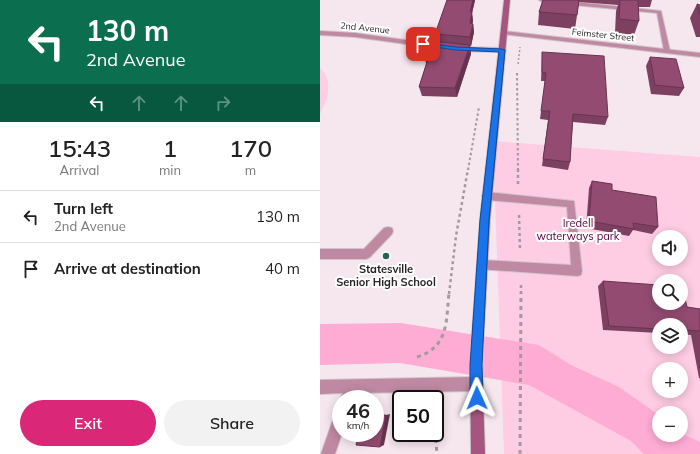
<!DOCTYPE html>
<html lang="en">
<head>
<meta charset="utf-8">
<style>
	body { margin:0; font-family:Mulish,sans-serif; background:#f2f2f2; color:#222; height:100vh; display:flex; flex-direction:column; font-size:15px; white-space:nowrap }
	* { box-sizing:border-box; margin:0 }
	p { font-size:13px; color:#767676 }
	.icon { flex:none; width:22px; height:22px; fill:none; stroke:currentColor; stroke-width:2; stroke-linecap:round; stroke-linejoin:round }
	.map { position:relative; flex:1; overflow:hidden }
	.sheet { display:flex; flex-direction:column; background:#fff; width:320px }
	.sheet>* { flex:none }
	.hud { background:#0b6e4f; color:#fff; overflow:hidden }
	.controls { position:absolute; left:332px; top:230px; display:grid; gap:8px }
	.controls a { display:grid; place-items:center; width:36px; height:36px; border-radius:50%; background:#fff; box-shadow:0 2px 10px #0003; font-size:20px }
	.speed { position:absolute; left:12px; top:390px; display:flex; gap:8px; font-size:20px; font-weight:700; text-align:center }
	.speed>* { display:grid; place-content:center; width:52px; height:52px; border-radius:50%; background:#fff; box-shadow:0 2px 10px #0003; line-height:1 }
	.speed small { font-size:10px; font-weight:400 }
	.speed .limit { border:2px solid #111; border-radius:6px; background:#fff; color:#111 }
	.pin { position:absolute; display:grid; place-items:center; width:34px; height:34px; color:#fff; margin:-17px; border-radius:8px; box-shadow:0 2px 6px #0006 }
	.me { position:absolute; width:44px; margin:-22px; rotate:359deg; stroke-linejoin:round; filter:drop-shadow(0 0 3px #0008) }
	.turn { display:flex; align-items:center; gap:14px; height:84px; padding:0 20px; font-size:18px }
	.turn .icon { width:52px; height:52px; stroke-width:2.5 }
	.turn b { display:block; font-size:28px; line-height:34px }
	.lanes { display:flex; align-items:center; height:38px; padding:0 20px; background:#0003; justify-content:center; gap:20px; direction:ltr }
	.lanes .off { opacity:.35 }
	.eta { display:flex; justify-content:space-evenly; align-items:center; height:68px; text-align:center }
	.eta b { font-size:24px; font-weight:600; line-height:28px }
	.action { display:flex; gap:8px; margin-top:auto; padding:8px 20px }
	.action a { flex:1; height:46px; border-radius:24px; background:#db2777; color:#fff; font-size:16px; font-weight:600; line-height:46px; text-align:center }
	.action a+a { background:#f2f2f2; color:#222 }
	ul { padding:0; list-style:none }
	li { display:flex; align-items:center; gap:12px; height:52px; padding:0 20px; border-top:1px solid #e0e0e0 }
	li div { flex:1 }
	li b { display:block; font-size:15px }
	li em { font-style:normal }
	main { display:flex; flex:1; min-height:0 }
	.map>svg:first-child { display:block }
</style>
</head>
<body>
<main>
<section class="sheet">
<div class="hud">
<div class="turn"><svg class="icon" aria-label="left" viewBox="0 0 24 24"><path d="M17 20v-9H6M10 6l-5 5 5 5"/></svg><div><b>130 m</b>2nd Avenue</div></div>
<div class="lanes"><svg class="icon" aria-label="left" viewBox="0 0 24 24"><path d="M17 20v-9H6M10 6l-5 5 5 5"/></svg><svg class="icon off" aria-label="ahead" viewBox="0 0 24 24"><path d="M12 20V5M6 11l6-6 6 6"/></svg><svg class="icon off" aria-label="ahead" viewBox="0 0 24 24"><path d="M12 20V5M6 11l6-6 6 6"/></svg><svg class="icon off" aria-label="right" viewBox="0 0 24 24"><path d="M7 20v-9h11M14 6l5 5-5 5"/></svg></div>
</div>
<div class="eta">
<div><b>15:43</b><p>Arrival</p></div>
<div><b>1</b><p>min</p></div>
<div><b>170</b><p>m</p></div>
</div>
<ul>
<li><svg class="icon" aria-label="left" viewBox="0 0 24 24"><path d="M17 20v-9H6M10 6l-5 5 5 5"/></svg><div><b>Turn left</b><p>2nd Avenue</p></div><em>130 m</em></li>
<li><svg class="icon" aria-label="arrive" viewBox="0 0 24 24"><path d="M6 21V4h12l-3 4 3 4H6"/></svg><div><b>Arrive at destination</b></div><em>40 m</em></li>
</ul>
<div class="action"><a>Exit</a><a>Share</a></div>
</section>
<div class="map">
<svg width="380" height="454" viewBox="0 0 380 454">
	<rect width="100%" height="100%" fill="#f6e7ee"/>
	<g fill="#fecce3" fill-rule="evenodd">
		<path d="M0,68C14,81 8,99 0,114Z"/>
		<path d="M173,141L380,157V454H184ZM339,237H361V259H339ZM339,281H361V303H339ZM339,325H361V347H339ZM339,369H361V391H339ZM339,413H361V435H339Z"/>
	</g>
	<polygon fill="#feacd4" points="81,323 219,345 251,365 299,387 339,415 339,435 361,435 361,433 380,442 380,454 324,454 311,441 209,385 80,363 0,365 0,324"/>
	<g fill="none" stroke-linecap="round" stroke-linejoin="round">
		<defs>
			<g id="service">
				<polygon points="219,0 237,0 341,11 350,51 347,53 344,51 337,13 222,2"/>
				<polygon points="167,192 254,201 262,271 261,275 257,276 158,269 157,265 158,261 162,260 251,265 247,207 167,200 164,199 162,196 164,193"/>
				<polygon points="68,227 72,228 73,231 72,234 50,257 46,259 0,259 0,249 44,249 64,228"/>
				<polygon points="156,377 161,379 163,384 161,389 156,391 36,393 34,399 21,399 21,401 20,399 23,393 0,394 0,380"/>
				<polygon points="21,409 21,433 22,433 15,454 1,454 16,411"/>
			</g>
			<g id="minor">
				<polygon points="0,31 35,33 136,47 183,48 186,50 183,52 136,51 35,37 0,35"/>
				<polygon points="184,31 380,53 380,57 182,34 182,32"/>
			</g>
			<polygon id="secondary" points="184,0 190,0 170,220 162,365 165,454 151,454 150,365 160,220"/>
		</defs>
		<use href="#service" stroke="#d1c4ca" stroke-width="2"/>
		<use href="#minor" stroke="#d1c4ca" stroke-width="2"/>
		<use href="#secondary" stroke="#d1c4ca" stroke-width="2"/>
		<polyline stroke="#a4999e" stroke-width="1.5" stroke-dasharray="2 2" stroke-linecap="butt" points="198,64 200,47"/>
		<g stroke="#a4999e" stroke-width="2" stroke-dasharray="2.5 2.5" stroke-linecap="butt">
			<polyline points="197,73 198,170"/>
			<polyline points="148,170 159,107"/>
		</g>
		<g stroke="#a4999e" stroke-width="2.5" stroke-dasharray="3 3" stroke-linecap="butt">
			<polyline points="198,169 198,184"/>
			<polyline points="199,215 200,250"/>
			<polyline points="129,294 136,236 148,169"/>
			<polyline points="201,294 201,283"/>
		</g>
		<g stroke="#a4999e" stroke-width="3" stroke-dasharray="4 4" stroke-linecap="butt">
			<path d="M97,357C129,347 126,321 129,293"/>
			<polyline points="115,431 117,454"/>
			<polyline points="200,454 201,293"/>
		</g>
		<use href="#service" fill="#bf88a3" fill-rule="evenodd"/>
		<use href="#minor" fill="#bf88a3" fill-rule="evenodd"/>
		<use href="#secondary" fill="#a4567f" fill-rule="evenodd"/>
	</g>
	<g fill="#7e4061">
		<polygon points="127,0 155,0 152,13 153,21 152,24 153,24 154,32 151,46 150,46 151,54 137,97 102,96 99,87 106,64 105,58 116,41 115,34"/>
		<polygon points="223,0 332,0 330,7 318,7 319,21 314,35 295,33 296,11 298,5 259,2 255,29 218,25 219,12"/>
		<polygon points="377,4 380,5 380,37 376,37 370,18"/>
		<polygon points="222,52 288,117 285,125 253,122 250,162 248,170 222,166 228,120 220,119 225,81 221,81"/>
		<polygon points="330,57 364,88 359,96 331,94 326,66"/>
		<polygon points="272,181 338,227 332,234 313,230 309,236 266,228 269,188"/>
		<polygon points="283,281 367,307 380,309 380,378 379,378 371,335 361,334 361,325 339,325 339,333 283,330 278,286"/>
	</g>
	<g fill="#67344f">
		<polygon points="153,0 155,0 152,13 153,21 151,31 153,24 154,32 151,46 150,37 150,12"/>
		<polygon points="150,45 151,54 137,97 135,88"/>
		<polygon points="70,414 64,445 60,447 66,415"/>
	</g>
	<g fill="#934b71" stroke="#67344f">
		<polygon points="127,0 153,0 150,12 152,12 150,23 153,24 150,37 115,34"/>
		<polygon points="223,0 259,0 257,15 219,12"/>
		<polygon points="300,0 318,0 319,21 299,19"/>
		<polygon points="377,4 380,5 380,14"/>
		<polygon points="112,41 150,45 135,88 99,87 108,59 105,58"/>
		<polygon points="222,52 284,56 288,117 253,114 250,162 223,159 230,111 221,111 226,73 222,72"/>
		<polygon points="330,57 356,59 364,88 335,85"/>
		<polygon points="272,181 292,184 292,190 336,197 338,227 313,223 314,229 269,221"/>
		<polygon points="283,281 339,285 339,303 361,303 361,286 362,286 367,307 380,309 380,331 361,330 361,325 339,325 339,329 289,326"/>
		<polygon points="66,415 60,447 36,445 39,433 55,433 55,416"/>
	</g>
	<polygon fill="#1a73e8" stroke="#114b97" points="103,43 136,47 182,49 185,50 169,220 162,365 163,398 161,402 157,404 152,402 150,398 150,365 160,220 179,52 136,50 101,45 101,43"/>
	<circle fill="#276450" stroke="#fff" stroke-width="1.5" cx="66" cy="256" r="4"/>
	<g text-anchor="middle" stroke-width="4" stroke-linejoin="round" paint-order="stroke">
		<g font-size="9" fill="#282325" stroke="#fff">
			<text transform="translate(45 28) rotate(6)" y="3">2nd Avenue</text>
			<text transform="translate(283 35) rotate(6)" y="3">Feimster Street</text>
		</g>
		<g font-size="11" fill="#60003e" stroke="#fff">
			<text x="258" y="227">Iredell<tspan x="258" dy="13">waterways park</tspan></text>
		</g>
		<g font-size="11" font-weight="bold" fill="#282325" stroke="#fff">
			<text x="66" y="273">Statesville<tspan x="66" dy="13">Senior High School</tspan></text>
		</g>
	</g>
</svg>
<div class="controls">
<a><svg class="icon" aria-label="sound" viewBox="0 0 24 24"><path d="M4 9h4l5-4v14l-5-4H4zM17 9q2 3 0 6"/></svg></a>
<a><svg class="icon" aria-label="search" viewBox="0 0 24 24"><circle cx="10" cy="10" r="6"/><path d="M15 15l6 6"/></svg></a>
<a><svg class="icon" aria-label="layers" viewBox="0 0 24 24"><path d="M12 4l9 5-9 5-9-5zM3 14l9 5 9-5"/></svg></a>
<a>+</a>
<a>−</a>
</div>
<div class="speed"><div>46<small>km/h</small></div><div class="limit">50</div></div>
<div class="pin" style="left:103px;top:44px;background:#d93025"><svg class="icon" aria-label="arrive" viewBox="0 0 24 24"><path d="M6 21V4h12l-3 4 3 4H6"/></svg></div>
<svg class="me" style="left:157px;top:398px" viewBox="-20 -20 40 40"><path d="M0-17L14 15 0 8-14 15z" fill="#1a73e8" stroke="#fff" stroke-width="4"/></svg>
</div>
</main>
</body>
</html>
